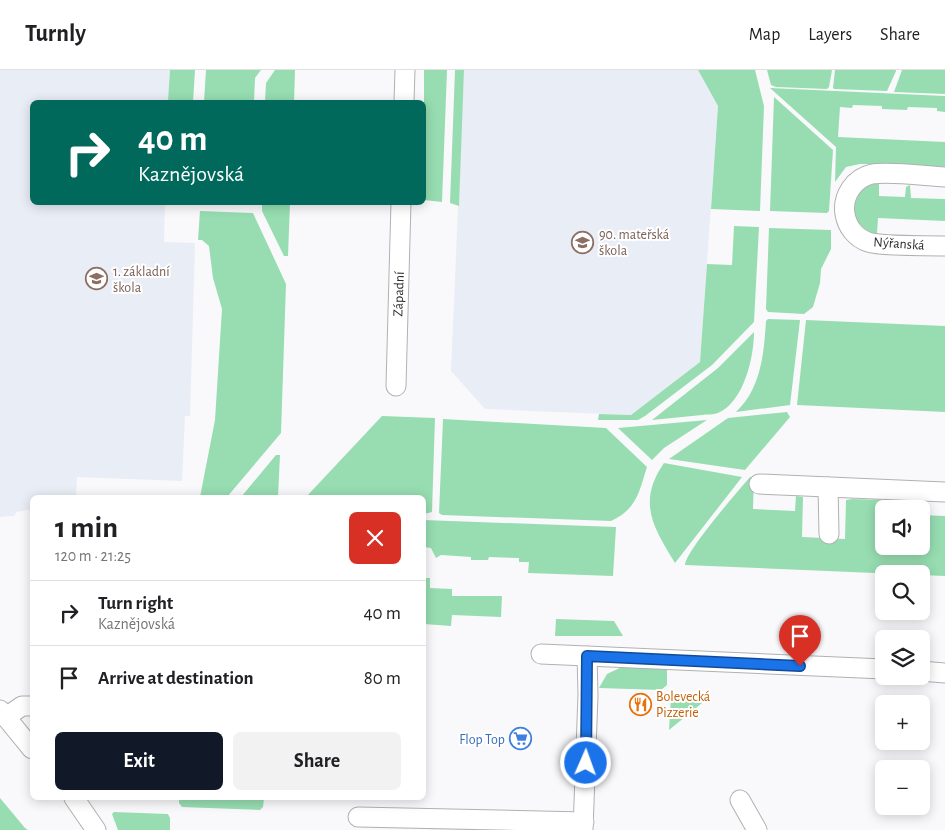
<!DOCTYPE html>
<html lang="en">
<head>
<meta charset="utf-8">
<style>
	body { margin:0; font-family:"Alegreya Sans",sans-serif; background:#f2f2f2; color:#202124; height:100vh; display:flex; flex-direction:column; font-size:19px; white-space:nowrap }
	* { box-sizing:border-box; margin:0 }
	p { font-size:16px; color:#757577 }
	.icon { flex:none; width:28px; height:28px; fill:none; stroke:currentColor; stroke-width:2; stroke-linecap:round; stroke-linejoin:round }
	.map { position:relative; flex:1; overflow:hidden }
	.panel { position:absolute; left:30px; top:425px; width:396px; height:305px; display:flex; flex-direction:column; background:#fff; border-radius:8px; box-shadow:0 2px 12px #0003 }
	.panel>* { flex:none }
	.banner { position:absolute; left:30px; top:30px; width:396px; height:105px; border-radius:8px; box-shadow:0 2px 12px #0003; background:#00695c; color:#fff; overflow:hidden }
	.fabs { position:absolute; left:875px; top:430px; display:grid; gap:10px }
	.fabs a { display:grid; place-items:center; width:55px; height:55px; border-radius:8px; background:#fff; box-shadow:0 2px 12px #0003; font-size:25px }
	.pin { position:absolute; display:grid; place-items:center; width:42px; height:42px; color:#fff; margin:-51px -21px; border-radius:50% 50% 50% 0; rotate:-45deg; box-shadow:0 0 5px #0007 }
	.pin .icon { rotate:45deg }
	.me { position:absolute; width:55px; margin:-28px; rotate:2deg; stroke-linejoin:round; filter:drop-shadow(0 0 4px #0008) }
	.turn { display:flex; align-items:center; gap:18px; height:105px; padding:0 25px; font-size:22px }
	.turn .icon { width:65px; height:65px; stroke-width:2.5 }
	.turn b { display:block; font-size:35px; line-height:42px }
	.round { display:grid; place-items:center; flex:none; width:52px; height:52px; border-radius:8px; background:#f2f2f2 }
	.head { display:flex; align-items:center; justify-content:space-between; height:85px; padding:0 25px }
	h1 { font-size:30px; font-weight:700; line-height:38px }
	.cta { display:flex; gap:10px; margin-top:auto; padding:10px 25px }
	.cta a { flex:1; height:58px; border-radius:8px; background:#111827; color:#fff; font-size:20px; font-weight:700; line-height:58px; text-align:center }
	.cta a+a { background:#f2f2f2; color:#202124 }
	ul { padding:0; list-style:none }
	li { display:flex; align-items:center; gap:15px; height:65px; padding:0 25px; border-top:1px solid #e0e0e0 }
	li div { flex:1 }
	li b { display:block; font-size:19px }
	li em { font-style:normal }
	header { display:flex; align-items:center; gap:30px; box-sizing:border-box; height:70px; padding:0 25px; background:#fff; border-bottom:1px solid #e0e0e0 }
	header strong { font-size:24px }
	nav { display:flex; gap:28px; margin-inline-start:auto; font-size:18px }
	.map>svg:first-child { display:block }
</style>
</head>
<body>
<header>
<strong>Turnly</strong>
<nav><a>Map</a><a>Layers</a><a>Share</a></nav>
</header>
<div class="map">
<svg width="945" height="760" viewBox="0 0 945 760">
	<rect width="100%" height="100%" fill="#f9f9fb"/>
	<g fill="#e9edf6">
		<polygon points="0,0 170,0 168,32 32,32 32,132 165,133 164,172 195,173 190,346 185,346 182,411 77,407 76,427 32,428 32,439 17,442 14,446 0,447"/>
		<polygon points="464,0 698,0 718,36 700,292 631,345 485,339 451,301"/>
	</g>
	<g fill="#97ddb1">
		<polygon points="170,0 195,0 193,32 168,31"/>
		<polygon points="206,0 261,0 255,8 254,32 204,32"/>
		<polygon points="275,0 295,0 294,32 265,32 266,13"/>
		<polygon points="424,0 447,0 442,132 424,130"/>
		<polygon points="455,0 464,0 459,136 450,133"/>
		<polygon points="698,0 755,0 764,36 760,141 711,139 718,36"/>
		<polygon points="767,0 832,0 829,17 827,19 776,17 771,15"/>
		<polygon points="835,0 896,0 896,1 887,21 834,19 833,18"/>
		<polygon points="902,0 945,0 945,24 894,22"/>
		<polygon points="770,18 945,26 945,42 937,41 937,38 908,37 907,40 882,39 882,36 853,35 852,38 840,37 838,67 945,72 945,97 879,94 860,94 846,97 835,112 836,77"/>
		<polygon points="774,27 833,80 829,141 827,143 770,141"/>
		<path d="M879,113V126L905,127L906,117L910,115L911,128L945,129V151L878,148L877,164C845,156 846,117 879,113Z"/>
		<polygon points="262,133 290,133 288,186 284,186 262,141"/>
		<polygon points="200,141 253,143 286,214 281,363 227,427 200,427 215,350 222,239 213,208 209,176 202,170 198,170"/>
		<polygon points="734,156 759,157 754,252 712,295 645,346 638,350 598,350 599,344 631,345 700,292 707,194 732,195"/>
		<polygon points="769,158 831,160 831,179 821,199 820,213 813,237 804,244 768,242 766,239"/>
		<path d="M768,249L800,250L790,335L736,342C761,319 764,283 766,251Z"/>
		<polygon points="806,250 945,256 945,342 797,335"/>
		<path d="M754,262C754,287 744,332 718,343C713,345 707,344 702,345C685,347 669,348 652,350L718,298Z"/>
		<polygon points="787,342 790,347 745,400 669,389 728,348"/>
		<polygon points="382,346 435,348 432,442 424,444 424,428 306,427"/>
		<path d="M443,349L606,358L647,397C639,422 637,439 611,451L442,445L439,443Z"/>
		<polygon points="707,350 664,378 652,390 618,358"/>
		<polygon points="276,385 280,385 278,427 241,427"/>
		<path d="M664,393L742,407L675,493C653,457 637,432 664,393Z"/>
		<path d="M750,407H754L753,439L795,441L796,426L803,427L802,467L845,469L846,430L852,429L914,431V439H884V476H921V445L945,446V506L685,495C685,482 738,421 750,407Z"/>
		<polygon points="424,450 616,457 613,506 528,503 529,492 519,492 519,488 489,487 488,490 471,490 471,487 441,485 436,488 431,478 424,477"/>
		<polygon points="424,508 430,508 430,518 452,519 452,526 502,526 501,547 452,545 451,556 424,554"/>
		<polygon points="556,549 614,551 623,566 555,566"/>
		<polygon points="624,596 667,599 667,615 661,620 599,618 607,604"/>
		<polygon points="671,628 707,629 669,660"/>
		<polygon points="0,728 25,758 28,760 0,760"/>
		<polygon points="179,728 264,728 263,737 260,740 182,737 179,733"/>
		<polygon points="114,742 168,744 170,748 170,760 118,760 112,744"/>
	</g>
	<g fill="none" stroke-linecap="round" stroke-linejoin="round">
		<defs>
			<g id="minor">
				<polyline points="404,32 405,0"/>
				<path d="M945,107C926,106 889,101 872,104C854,108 842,126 845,144C847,157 856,168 868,172C883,177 927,175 945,176"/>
				<polyline points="396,316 401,132"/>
				<polyline points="759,414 945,422"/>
				<polyline points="828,417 829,464"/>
				<polyline points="541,584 884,599"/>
				<polyline points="921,601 945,603"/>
				<polyline points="0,640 32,679"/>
				<polyline points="6,647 22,636 32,636"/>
				<polyline points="74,728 96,760"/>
				<polyline points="740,730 757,760"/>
				<polyline points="358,747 584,752"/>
				<polyline points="583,760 588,625 587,586"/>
			</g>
		</defs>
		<use href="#minor" stroke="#b1b1b3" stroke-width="21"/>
		<use href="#minor" stroke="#fff" stroke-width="19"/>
	</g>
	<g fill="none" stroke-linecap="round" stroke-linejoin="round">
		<defs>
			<polyline id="route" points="586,693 587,586 800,596"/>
		</defs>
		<use href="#route" stroke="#114b97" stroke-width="12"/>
		<use href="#route" stroke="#1a73e8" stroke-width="9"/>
	</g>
	<defs>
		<symbol id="school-ring" viewBox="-11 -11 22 22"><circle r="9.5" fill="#fff" stroke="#8d6e63" stroke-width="1.5"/><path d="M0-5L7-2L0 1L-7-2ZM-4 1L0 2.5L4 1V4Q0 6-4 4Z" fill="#8d6e63"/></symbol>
		<symbol id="restaurant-ring" viewBox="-11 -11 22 22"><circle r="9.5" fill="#fff" stroke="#e8710a" stroke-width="1.5"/><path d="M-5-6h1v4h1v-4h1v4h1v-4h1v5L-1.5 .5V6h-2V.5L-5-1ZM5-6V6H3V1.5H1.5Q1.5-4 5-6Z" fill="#e8710a"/></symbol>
		<symbol id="supermarket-ring" viewBox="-11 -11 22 22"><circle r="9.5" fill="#fff" stroke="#3f7fe0" stroke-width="1.5"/><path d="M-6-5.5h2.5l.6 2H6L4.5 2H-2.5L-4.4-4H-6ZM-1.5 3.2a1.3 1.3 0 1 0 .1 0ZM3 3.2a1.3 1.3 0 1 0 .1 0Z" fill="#3f7fe0"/></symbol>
	</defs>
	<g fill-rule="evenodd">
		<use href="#school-ring" x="570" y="160" width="25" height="25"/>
		<use href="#school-ring" x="84" y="196" width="25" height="25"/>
		<use href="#restaurant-ring" x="628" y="622" width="25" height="25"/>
		<use href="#supermarket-ring" x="508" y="656" width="25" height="25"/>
	</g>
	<g text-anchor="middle" stroke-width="4" stroke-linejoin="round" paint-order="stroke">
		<g font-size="14" fill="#785e54" stroke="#fff" text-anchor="start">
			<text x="599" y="169">90. mateřská<tspan x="599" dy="16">škola</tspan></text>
			<text x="113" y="206">1. základní<tspan x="113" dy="16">škola</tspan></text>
		</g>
		<g font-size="14" fill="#2a2b2b" stroke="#fff">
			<text transform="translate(899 173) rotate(4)" y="5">Nýřanská</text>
			<text transform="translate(398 224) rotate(-88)" y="5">Západní</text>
		</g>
		<g font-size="14" fill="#c56008" stroke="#fff" text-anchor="start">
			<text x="656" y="631">Bolevecká<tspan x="656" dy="16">Pizzerie</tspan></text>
		</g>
		<g font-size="14" fill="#366cbe" stroke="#fff" text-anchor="end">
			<text x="505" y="674">Flop Top</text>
		</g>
	</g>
</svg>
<div class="fabs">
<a><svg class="icon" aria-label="sound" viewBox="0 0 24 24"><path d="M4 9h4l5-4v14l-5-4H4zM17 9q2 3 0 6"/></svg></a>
<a><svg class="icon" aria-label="search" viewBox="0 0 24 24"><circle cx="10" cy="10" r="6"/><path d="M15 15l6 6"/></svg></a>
<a><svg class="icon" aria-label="layers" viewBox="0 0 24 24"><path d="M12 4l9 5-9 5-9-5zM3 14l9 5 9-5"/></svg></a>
<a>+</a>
<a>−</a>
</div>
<div class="pin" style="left:800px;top:596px;background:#d93025"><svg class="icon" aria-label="arrive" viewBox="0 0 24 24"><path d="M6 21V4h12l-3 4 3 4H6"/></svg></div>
<svg class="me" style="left:586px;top:693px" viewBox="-20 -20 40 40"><circle r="17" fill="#1a73e8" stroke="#fff" stroke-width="3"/><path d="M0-11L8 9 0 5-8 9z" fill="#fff"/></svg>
<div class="banner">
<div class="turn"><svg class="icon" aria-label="right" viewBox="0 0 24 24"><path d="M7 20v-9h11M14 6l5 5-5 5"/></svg><div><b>40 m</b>Kaznějovská</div></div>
</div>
<section class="panel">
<div class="head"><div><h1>1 min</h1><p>120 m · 21:25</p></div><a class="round" style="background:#d93025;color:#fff"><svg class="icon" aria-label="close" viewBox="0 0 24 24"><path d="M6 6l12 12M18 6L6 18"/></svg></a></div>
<ul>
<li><svg class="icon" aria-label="right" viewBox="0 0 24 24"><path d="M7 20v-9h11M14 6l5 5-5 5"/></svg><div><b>Turn right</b><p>Kaznějovská</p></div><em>40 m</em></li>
<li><svg class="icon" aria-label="arrive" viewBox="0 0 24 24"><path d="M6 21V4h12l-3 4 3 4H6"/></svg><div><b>Arrive at destination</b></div><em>80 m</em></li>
</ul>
<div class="cta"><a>Exit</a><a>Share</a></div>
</section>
</div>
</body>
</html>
